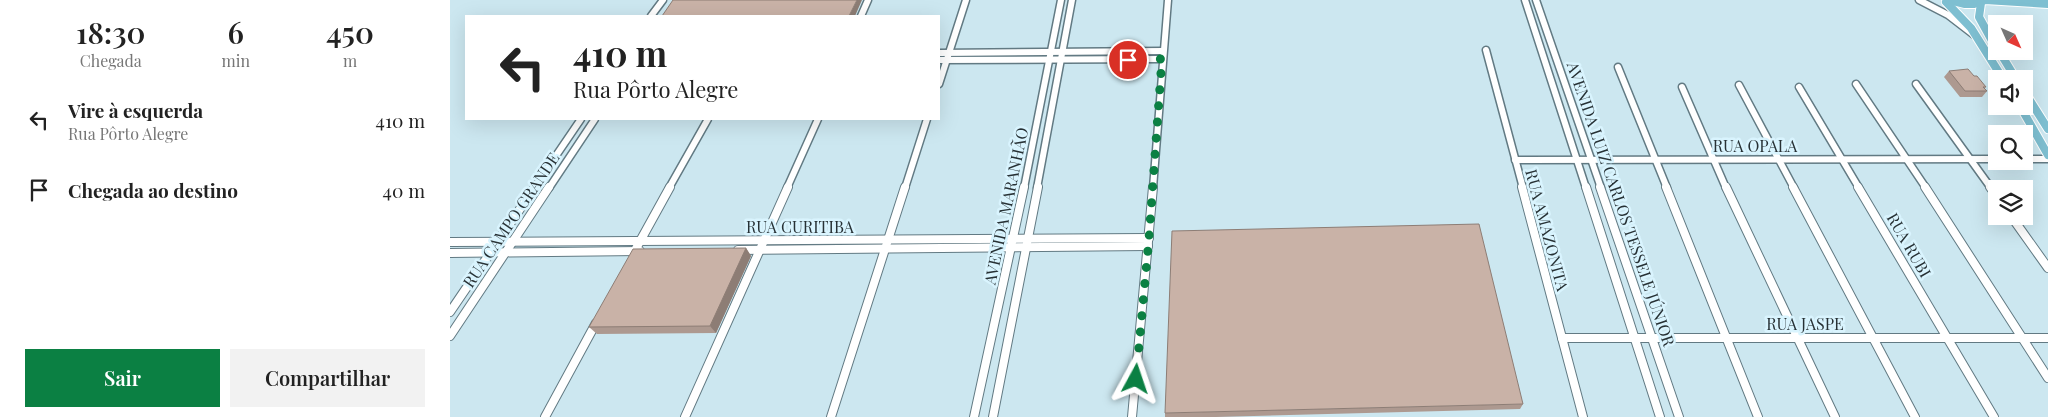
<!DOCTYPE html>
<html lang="pt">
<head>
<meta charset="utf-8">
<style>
	body { margin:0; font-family:"Playfair Display",serif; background:#f2f2f2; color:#222; height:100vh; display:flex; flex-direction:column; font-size:19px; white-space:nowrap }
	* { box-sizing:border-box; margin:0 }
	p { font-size:16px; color:#767676 }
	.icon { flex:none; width:28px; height:28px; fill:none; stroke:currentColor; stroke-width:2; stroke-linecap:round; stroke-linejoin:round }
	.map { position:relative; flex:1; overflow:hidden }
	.side { display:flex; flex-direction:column; background:#fff; width:450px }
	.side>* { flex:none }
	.hud { position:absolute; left:15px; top:15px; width:475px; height:105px; border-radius:0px; box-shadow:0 5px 20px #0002; background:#fff; color:#222; overflow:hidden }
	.needle { width:32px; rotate:135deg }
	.buttons { position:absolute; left:1538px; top:15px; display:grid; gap:10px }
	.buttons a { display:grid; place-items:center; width:45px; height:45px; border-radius:0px; background:#fff; box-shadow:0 5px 20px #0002; font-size:25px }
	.pin { position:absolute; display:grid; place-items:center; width:42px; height:42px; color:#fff; margin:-21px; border:2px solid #fff; border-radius:50%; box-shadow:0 1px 5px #0007 }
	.me { position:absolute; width:55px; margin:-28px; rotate:5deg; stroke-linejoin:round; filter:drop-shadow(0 0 4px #0008) }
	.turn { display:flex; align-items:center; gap:18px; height:105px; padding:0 25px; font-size:22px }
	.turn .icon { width:65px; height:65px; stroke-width:2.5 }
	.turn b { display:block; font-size:35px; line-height:42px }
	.eta { display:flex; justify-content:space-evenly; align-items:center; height:85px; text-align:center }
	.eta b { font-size:30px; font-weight:600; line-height:35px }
	.action { display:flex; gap:10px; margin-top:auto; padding:10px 25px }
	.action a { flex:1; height:58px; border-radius:0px; background:#0b8043; color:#fff; font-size:20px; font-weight:600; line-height:58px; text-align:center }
	.action a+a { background:#f2f2f2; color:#222 }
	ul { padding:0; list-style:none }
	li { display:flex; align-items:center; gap:15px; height:70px; padding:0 25px }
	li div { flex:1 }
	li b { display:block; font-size:19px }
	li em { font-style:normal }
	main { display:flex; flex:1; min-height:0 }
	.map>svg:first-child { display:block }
</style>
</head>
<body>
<main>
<section class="side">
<div class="eta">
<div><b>18:30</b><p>Chegada</p></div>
<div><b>6</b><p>min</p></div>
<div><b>450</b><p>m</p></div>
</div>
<ul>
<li><svg class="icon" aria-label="left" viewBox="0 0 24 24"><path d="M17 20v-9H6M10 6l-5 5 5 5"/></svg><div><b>Vire à esquerda</b><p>Rua Pôrto Alegre</p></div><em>410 m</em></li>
<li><svg class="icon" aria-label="arrive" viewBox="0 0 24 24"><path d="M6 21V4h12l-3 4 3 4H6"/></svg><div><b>Chegada ao destino</b></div><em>40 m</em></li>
</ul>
<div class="action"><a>Sair</a><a>Compartilhar</a></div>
</section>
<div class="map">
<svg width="1598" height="417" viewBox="0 0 1598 417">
	<rect width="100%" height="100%" fill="#cce7f0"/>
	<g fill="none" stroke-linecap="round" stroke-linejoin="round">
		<defs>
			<g id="minor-far1">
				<polyline points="1075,0 1136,188"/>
				<polyline points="1086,0 1151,188"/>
				<polyline points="1469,0 1498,15 1524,35"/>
				<polyline points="201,16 213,0"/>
				<polyline points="411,16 418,0"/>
				<polyline points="1036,50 1073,188"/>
				<polyline points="489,53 713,51"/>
				<polyline points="489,60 712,59"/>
				<polyline points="1168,67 1217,188"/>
				<polyline points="489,84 516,0"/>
				<polyline points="1406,84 1476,188"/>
				<polyline points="1466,84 1541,188"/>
				<polyline points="1289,85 1344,188"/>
				<polyline points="1232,87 1276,188"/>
				<polyline points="1349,87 1409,188"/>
				<polyline points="1574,159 1598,159"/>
				<polyline points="1065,160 1546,159"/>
				<polyline points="84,188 131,119"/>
				<polyline points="99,188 145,119"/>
				<polyline points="219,188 258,119"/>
				<polyline points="337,188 368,119"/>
				<polyline points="455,188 477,119"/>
				<polyline points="574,188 611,0"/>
				<polyline points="587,188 622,0"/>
				<polyline points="703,188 718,0"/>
			</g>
			<g id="minor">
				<polyline points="1072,187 1133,417"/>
				<polyline points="1136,187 1210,417"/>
				<polyline points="1150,187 1229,417"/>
				<polyline points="1216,187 1308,417"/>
				<polyline points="1276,187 1385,417"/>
				<polyline points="1343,187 1465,417"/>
				<polyline points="1408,187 1544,417"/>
				<polyline points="1475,187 1598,378"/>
				<polyline points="1540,187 1546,195"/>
				<polyline points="1561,216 1598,268"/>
				<polyline points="0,242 699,238"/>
				<polyline points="288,250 698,246"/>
				<polyline points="0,253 190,251"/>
				<polyline points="183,254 220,187"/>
				<polyline points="0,312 85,187"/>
				<polyline points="0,336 99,187"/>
				<polyline points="1112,338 1598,338"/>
				<polyline points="95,417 146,323"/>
				<polyline points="235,417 338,187"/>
				<polyline points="381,417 455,187"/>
				<polyline points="524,417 574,187"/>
				<polyline points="543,417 588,187"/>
				<polyline points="682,417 703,187"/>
			</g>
			<g id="major">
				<polyline points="1499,0 1515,4 1524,4 1535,0 1598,4"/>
				<polyline points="1496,2 1521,28 1553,79"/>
				<polyline points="1531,3 1529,17 1546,48"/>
				<polyline points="1549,51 1566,79"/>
				<polyline points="1574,91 1598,129"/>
				<polyline points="1570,106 1598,155"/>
			</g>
		</defs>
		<use href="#minor-far1" stroke="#627a83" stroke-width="9"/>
		<use href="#minor" stroke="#627a83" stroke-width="10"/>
		<use href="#major" stroke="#fff" stroke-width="10"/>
		<use href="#minor-far1" stroke="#fff" stroke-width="6"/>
		<use href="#minor" stroke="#fff" stroke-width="8"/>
		<use href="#major" stroke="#7ebfd1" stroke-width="8"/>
	</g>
	<g fill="#ad9990">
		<polygon points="1499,71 1524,76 1536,87 1534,88 1537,91 1532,97 1510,97 1494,77"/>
		<polygon points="296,248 301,256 266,333 147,334 139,327"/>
		<polygon points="1073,404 1070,409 766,417 715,417 715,413"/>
	</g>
	<g fill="#8d7d75">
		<polygon points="407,0 412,0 405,16 399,16"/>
		<polygon points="296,248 301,256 266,333 260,326"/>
	</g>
	<g fill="#c9b2a7" stroke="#8d7d75">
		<polygon points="223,0 407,0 399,16 212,16"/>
		<polygon points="1518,69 1524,76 1527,76 1536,87 1533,87 1537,91 1515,91 1499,71"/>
		<polygon points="1029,224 1073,404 715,413 722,231"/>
		<polygon points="296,248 260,326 139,327 183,249"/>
	</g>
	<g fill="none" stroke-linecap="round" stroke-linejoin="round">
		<polyline stroke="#0b8043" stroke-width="9" stroke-dasharray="0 16.2" points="678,60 712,59 699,238 686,379"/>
	</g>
	<g text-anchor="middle" stroke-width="5" stroke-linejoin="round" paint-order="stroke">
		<g font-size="16" fill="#273135" stroke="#d9f4fe">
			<text x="1305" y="152">RUA OPALA</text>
			<text transform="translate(1171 204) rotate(71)" y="6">AVENIDA LUIZ CARLOS TESSELE JÚNIOR</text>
			<text transform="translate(556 206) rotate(-78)" y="6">AVENIDA MARANHÃO</text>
			<text transform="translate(61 220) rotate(-56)" y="6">RUA CAMPO GRANDE</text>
			<text x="350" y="233">RUA CURITIBA</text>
			<text transform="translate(1097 230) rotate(75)" y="6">RUA AMAZONITA</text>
			<text transform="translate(1459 245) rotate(60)" y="6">RUA RUBI</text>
			<text x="1355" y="330">RUA JASPE</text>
		</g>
	</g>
</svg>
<div class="buttons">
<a><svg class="needle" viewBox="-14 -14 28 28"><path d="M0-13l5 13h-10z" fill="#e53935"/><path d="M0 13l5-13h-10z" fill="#767676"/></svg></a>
<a><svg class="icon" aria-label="sound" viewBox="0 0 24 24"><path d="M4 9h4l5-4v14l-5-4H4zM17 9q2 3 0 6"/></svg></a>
<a><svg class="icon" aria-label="search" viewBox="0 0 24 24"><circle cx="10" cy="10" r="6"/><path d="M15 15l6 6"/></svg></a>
<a><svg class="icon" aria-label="layers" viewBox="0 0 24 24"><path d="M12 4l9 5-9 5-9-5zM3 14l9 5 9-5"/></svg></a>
</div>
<div class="pin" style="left:678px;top:60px;background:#d93025"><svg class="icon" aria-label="arrive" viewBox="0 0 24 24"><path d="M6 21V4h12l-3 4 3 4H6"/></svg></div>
<svg class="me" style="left:686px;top:379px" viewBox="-20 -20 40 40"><path d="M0-17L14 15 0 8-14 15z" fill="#0b8043" stroke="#fff" stroke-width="4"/></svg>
<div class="hud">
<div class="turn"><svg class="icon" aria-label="left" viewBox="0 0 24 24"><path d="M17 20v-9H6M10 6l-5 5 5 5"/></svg><div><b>410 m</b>Rua Pôrto Alegre</div></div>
</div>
</div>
</main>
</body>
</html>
